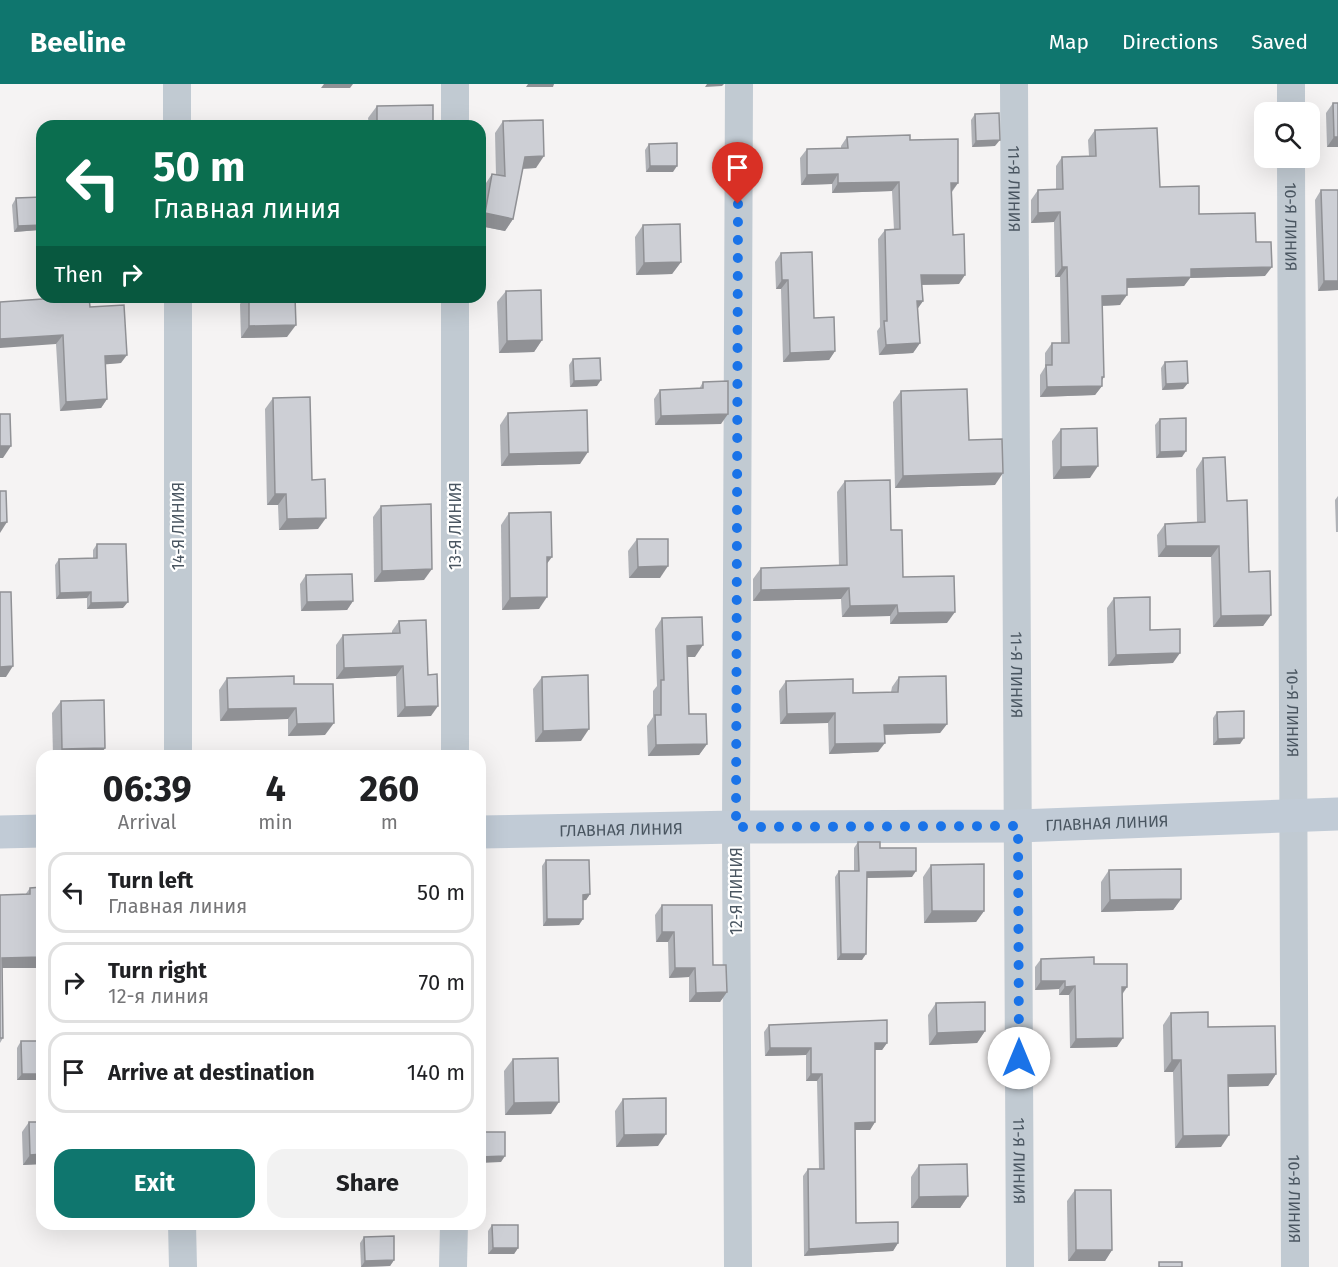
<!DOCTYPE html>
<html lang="en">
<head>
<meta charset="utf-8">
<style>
	body { margin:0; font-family:"Fira Sans",sans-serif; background:#f2f2f2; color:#202124; height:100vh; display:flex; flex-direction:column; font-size:22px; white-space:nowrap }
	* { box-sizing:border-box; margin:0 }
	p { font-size:20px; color:#757577 }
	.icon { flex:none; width:33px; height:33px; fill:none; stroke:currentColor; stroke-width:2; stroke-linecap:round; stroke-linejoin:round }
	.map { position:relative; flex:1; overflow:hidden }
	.side { position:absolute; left:36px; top:666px; width:450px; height:480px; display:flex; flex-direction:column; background:#fff; border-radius:18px; box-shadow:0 6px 24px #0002 }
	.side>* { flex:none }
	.hud { position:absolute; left:36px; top:36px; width:450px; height:183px; border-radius:18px; box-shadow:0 6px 24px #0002; background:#0b6e4f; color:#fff; overflow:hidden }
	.tools { position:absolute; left:1254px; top:18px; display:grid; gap:12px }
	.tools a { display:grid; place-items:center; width:66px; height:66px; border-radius:12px; background:#fff; box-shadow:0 6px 24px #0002; font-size:30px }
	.pin { position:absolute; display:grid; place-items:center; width:51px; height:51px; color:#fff; margin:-62px -26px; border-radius:50% 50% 50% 0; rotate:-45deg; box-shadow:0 0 6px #0007 }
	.pin .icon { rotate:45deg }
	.me { position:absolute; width:66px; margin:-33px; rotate:0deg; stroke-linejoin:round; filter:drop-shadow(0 0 4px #0008) }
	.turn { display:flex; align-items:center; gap:21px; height:126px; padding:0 18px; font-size:27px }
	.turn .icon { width:78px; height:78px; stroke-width:2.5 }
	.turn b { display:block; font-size:42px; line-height:51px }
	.then { display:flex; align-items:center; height:57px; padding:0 18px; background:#0003; gap:12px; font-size:22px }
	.eta { display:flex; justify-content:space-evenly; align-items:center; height:102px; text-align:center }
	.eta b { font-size:36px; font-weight:700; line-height:42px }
	.cta { display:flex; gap:12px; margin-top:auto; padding:12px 18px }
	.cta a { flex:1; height:69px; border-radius:18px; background:#0f766e; color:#fff; font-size:24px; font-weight:700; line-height:69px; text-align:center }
	.cta a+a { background:#f2f2f2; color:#202124 }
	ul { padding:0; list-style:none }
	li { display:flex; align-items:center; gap:18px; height:81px; margin:0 12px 9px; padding:0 6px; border:3px solid #e0e0e0; border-radius:18px }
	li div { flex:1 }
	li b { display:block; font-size:22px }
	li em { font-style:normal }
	header { display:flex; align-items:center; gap:36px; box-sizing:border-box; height:84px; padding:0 30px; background:#0f766e; color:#fff }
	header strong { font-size:28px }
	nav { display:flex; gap:33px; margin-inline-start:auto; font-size:21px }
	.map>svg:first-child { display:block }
</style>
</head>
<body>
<header>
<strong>Beeline</strong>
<nav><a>Map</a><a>Directions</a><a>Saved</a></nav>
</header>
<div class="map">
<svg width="1338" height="1183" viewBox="0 0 1338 1183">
	<rect width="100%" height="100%" fill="#f5f3f3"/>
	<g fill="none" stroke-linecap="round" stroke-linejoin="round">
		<g stroke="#c1cad2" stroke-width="28">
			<polyline points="177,0 177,42"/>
			<polyline points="455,0 455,42"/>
			<path id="s1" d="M1014,0L1020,1183"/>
			<polyline points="1291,0 1291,28"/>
			<path id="s2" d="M1291,74L1295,1183"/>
			<polyline points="178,213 178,672"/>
			<polyline points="455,213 455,672"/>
			<polyline points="182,1140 183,1183"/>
			<polyline points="453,1183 454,1140"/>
			<polyline points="738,1183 736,743 739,0"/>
		</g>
		<g stroke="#c1cbd6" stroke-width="33">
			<polyline points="0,748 42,747"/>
			<path id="s3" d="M480,748L736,743L1018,742L1338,730"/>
		</g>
	</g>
	<g fill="#b0b2b7">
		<polygon points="1333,19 1338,63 1327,63 1326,29"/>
		<polygon points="377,22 433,42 369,42 368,34"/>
		<polygon points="975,30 995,62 972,63 971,36"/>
		<polygon points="503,37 536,84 522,85 513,135 505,147 480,142 480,123 484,102 492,90 496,91 495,49"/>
		<polygon points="1095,46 1160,103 1199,130 1256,158 1265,192 1190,194 1184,202 1127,204 1120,221 1103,222 1102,302 1095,311 1040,313 1040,291 1045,283 1045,269 1052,259 1061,259 1060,193 1055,193 1054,138 1031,139 1031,116 1038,106 1056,106 1056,82 1062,73 1089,72 1088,56"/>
		<polygon points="847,53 910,56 958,99 952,108 953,151 959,200 922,201 923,217 917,225 920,259 913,269 879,271 877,247 880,243 878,155 885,146 894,146 892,107 832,109 832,100 801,101 800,74 807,65 841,64 841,62"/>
		<polygon points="649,60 673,88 646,88 645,66"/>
		<polygon points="1321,106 1338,206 1318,207 1315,116"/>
		<polygon points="42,113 42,143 39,146 14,148 12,121 16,114"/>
		<polygon points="643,141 681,178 672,190 636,191 635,153"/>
		<polygon points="781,169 814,234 835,267 829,276 783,278 781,205 776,205 775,178"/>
		<polygon points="506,207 542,256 534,268 499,269 497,218"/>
		<polygon points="50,213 89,213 90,223 121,279 105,280 107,315 101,324 60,327 56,260"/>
		<polygon points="245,213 295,213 287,253 241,254 240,220"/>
		<polygon points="573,275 597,302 570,303 569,281"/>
		<polygon points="1165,278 1188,299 1183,305 1162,306 1161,284"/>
		<polygon points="703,298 721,340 655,341 654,315 660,306 699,305"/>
		<polygon points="901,307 969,356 995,401 895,404 893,318"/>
		<polygon points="273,314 312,396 318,445 279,446 278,421 267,421 265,325"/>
		<polygon points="508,329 580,380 501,382 500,341"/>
		<polygon points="1160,335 1182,373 1156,374 1155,341"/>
		<polygon points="1061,345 1090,394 1053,395 1052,357"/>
		<polygon points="1203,374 1227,417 1249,488 1271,531 1263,542 1213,543 1211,473 1158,473 1157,451 1165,440 1197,438 1196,385"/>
		<polygon points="845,397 891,446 903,493 947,539 890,540 890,532 842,533 841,515 753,517 753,495 761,484 839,482 837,408"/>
		<polygon points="1338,412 1338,448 1336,448 1335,416"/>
		<polygon points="381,422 424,496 374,498 373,433"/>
		<polygon points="509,429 547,480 539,525 502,526 501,441"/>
		<polygon points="637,455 660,494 629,494 628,467"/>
		<polygon points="97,460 123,524 87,525 87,514 56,515 55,481 59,475 93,474 93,466"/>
		<polygon points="306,491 353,517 347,526 301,527 300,500"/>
		<polygon points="1114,514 1150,546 1173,579 1108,582 1107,524"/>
		<polygon points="662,534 695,573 687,573 689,630 707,660 699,671 648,672 647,642 653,633 653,607 657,602 655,545"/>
		<polygon points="399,537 428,591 431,632 397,633 396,592 336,595 336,561 343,551 392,550 392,547"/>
		<polygon points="542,593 581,657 535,658 533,605"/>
		<polygon points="899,593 947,640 940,649 884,651 878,668 829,670 828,639 780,640 779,607 786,597 853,609 891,608 892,603"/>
		<polygon points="227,594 294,600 325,651 288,652 288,635 220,637 219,606"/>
		<polygon points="61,617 100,672 53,672 52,629"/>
		<polygon points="1217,628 1240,660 1213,661 1213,634"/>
		<polygon points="858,758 880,764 912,793 867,794 862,876 837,876 835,793 839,787 854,787 854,764"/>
		<polygon points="546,776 590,810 586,816 583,816 579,841 543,842 542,782"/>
		<polygon points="931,781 984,827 976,838 924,839 923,793"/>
		<polygon points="1109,786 1181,815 1173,826 1101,828 1101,798"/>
		<polygon points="30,804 42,884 2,884 3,954 0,959 0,811 25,811"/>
		<polygon points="662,821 713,881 727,908 720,918 689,918 689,893 669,894 668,858 656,858 655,831"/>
		<polygon points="1041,875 1094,880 1127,903 1122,911 1117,963 1070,964 1069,911 1059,911 1059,905 1035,906 1035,883"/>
		<polygon points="936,919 985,947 977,959 929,961 928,931"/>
		<polygon points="1171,929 1208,943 1276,990 1268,1002 1228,1003 1221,1063 1175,1064 1173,988 1164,988 1163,941"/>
		<polygon points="769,941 887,959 882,966 875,966 875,1038 870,1046 855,1046 856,1139 898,1159 893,1167 804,1172 803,1092 808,1085 819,1085 817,997 806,997 806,971 765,972 764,948"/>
		<polygon points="21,957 42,996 17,996 17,964"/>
		<polygon points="513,975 551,1030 505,1031 504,987"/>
		<polygon points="623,1015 658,1062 616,1063 615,1027"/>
		<polygon points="29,1038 42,1080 23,1081 22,1048"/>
		<polygon points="919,1081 968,1112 960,1124 911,1124 911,1093"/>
		<polygon points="1075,1106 1112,1166 1105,1177 1068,1177 1067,1117"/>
		<polygon points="492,1141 518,1164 514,1170 488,1170 488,1147"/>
		<polygon points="364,1153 394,1176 390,1182 361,1183 360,1159"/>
	</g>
	<g fill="#909195">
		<polygon points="324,0 353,0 350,4 321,4"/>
		<polygon points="528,0 554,0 553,3 526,3"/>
		<polygon points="707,0 724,0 722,2 705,3"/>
		<polygon points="1334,53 1338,53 1338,63 1327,63"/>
		<polygon points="1000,56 995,62 972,63 976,57"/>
		<polygon points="544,72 536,84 516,85 525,73"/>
		<polygon points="650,82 677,82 673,88 646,88"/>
		<polygon points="838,90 832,100 801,101 807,91"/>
		<polygon points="899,98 892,107 832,109 838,99"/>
		<polygon points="951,99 958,99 951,108"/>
		<polygon points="1060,128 1054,138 1031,139 1038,129"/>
		<polygon points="485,129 513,135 505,147 480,142 480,136"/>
		<polygon points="42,141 42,143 39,146 14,148 18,142"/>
		<polygon points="681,178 672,190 636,191 644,179"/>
		<polygon points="1062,183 1067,183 1060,193 1055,193"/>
		<polygon points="1272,183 1265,192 1190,194 1184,202 1120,204 1127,195 1191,185"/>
		<polygon points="921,191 965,191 959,200 915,201"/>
		<polygon points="782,196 788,196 781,205 776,205"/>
		<polygon points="1324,197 1338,197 1338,206 1318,207"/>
		<polygon points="1127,211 1120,221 1096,222 1102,212"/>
		<polygon points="917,217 923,217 916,227"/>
		<polygon points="296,241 287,253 241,254 249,242"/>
		<polygon points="63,251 56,260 0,264 0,255"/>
		<polygon points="542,256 534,268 499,269 507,257"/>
		<polygon points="920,259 913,269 879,271 886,261"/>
		<polygon points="835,267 829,276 783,278 790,269"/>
		<polygon points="127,271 121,279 99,281 105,272"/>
		<polygon points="1104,293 1098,302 1102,302 1095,311 1040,313 1047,303"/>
		<polygon points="601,296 597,302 570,303 574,297"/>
		<polygon points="1188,299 1183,305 1162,306 1166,300"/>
		<polygon points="107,315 101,324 60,327 66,318"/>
		<polygon points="728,330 721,340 655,341 661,332"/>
		<polygon points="0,362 11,362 3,374 0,374"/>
		<polygon points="1186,367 1182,373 1156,374 1160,368"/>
		<polygon points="588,368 580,380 501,382 509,370"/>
		<polygon points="1098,382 1090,394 1053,395 1061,383"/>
		<polygon points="1003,389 995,401 895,404 903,392"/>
		<polygon points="275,410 286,410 278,421 267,421"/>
		<polygon points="326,434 318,445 279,446 287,435"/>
		<polygon points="7,438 0,449 0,439"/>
		<polygon points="1166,462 1219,462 1211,473 1158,473"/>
		<polygon points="547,473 552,473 543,485"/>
		<polygon points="668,482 660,494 629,494 638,483"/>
		<polygon points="432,485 424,496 374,498 382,487"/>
		<polygon points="849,504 841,515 753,517 761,506"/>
		<polygon points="91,508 87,514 56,515 60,509"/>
		<polygon points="547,513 539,525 502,526 510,514"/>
		<polygon points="353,517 347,526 301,527 307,518"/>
		<polygon points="128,518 123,524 87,525 91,519"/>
		<polygon points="897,521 890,532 842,533 850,522"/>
		<polygon points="955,528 947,539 890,540 898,529"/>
		<polygon points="1271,531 1263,542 1213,543 1221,532"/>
		<polygon points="703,561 695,573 679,573 687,562"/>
		<polygon points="1180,569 1173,579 1108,582 1116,571"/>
		<polygon points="13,582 6,593 0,593 0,583"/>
		<polygon points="403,582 396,592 336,595 344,584"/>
		<polygon points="438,622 431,632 397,633 405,623"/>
		<polygon points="296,624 288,635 220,637 228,625"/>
		<polygon points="835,629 828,639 780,640 787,630"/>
		<polygon points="334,639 325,651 288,652 297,640"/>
		<polygon points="947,640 940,649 877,651 884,641"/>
		<polygon points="589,645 581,657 535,658 543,647"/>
		<polygon points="1244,654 1240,660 1213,661 1218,655"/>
		<polygon points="885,659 878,668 829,670 835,660"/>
		<polygon points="707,660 699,671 648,672 656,661"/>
		<polygon points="105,664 100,672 57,672 62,665"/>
		<polygon points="916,787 912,793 863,794 867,788"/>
		<polygon points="590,810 586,816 579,817 583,811"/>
		<polygon points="1181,815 1173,826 1101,828 1110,816"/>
		<polygon points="932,827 984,827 976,838 924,839"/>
		<polygon points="547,835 583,835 579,841 543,842"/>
		<polygon points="662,848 674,848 668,858 656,858"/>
		<polygon points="841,870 866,870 862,876 837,876"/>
		<polygon points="42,873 42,884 0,884 2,874"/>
		<polygon points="675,884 695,884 689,893 669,894"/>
		<polygon points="1041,897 1065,897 1059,905 1035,906"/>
		<polygon points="1075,902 1069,911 1059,911 1065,903"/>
		<polygon points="1122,903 1127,903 1121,911"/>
		<polygon points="727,908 720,918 689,918 696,909"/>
		<polygon points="985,947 977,959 929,961 937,949"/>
		<polygon points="1123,954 1117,963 1070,964 1076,955"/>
		<polygon points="875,959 887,959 882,966 870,966"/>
		<polygon points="770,964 811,964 806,971 765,972"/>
		<polygon points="1172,976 1181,976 1173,988 1164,988"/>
		<polygon points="22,990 42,990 42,996 17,996"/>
		<polygon points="811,990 822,990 817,997 806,997"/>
		<polygon points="1276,990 1268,1002 1220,1003 1228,991"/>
		<polygon points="559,1018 551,1030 505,1031 514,1019"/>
		<polygon points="875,1038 870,1046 850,1046 855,1039"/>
		<polygon points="666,1050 658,1062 616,1063 624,1051"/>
		<polygon points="1229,1051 1221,1063 1175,1064 1183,1052"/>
		<polygon points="42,1070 42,1080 23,1081 30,1071"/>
		<polygon points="505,1072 501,1078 480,1079 480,1073"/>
		<polygon points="968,1112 960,1124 911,1124 919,1113"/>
		<polygon points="898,1159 893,1167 804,1172 809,1165"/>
		<polygon points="493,1164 518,1164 514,1170 488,1170"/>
		<polygon points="1076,1166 1112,1166 1105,1177 1068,1177"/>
		<polygon points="394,1176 390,1182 361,1183 365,1177"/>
	</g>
	<g fill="#cdcfd5" stroke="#909195" stroke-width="1.5">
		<polygon points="1333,19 1338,19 1338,53 1334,53"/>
		<polygon points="433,21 433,42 377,42 377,22"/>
		<polygon points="999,29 1000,56 976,57 975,30"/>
		<polygon points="543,36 544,72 525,73 513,135 485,129 492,90 505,92 503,37"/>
		<polygon points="1157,44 1160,103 1199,102 1199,130 1255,129 1256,158 1271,158 1272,183 1191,185 1191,193 1127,195 1127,211 1102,212 1104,293 1102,293 1102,302 1047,303 1046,281 1052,281 1052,259 1069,259 1067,183 1062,183 1060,128 1038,129 1038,106 1063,105 1062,73 1096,72 1095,46"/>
		<polygon points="910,51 910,56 958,55 958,99 951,99 953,151 964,150 965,191 921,191 923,217 917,217 920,259 886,261 884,237 887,237 885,146 900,145 899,98 838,99 838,90 807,91 807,65 848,64 847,53"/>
		<polygon points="677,59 677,82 650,82 649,60"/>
		<polygon points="1321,106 1338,106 1338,197 1324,197"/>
		<polygon points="42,113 42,141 18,142 16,114"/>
		<polygon points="680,140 681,178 644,179 643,141"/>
		<polygon points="812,168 814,234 834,233 835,267 790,269 788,196 782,196 781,169"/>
		<polygon points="541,206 542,256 507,257 506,207"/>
		<polygon points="57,213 89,213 90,223 124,221 127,271 105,272 107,315 66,318 63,251 0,255 0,218 57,214"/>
		<polygon points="249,213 295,213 296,241 249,242"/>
		<polygon points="600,274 601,296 574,297 573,275"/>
		<polygon points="1187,277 1188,299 1166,300 1165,278"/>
		<polygon points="728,297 728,330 661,332 660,306 703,304 703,298"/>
		<polygon points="967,305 969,356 1002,355 1003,389 903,392 901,307"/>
		<polygon points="310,313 312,396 325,395 326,434 287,435 286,410 275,410 273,314"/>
		<polygon points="587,326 588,368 509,370 508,329"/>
		<polygon points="0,330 10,330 11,362 0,362"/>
		<polygon points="1186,334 1186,367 1160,368 1160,335"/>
		<polygon points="1097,344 1098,382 1061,383 1061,345"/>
		<polygon points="1225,373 1227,417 1247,416 1249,488 1270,487 1271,531 1221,532 1219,462 1166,462 1165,440 1205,438 1203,374"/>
		<polygon points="890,396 891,446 902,446 903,493 954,492 955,528 898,529 897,521 850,522 849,504 761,506 761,484 847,481 845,397"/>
		<polygon points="0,407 6,407 7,438 0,439"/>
		<polygon points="431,420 432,485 382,487 381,422"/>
		<polygon points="551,428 552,473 547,473 547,513 510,514 509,429"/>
		<polygon points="637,455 668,455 668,482 638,483"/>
		<polygon points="97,460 126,460 128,518 91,519 91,508 60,509 59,475 97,474"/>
		<polygon points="352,490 353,517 307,518 306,491"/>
		<polygon points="0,508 11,508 13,582 0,583"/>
		<polygon points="1150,513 1150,546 1180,545 1180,569 1116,571 1114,514"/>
		<polygon points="702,533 703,561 687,562 689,630 706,630 707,660 656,661 655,631 661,631 661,596 664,596 662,534"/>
		<polygon points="426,536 428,591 437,590 438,622 405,623 403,582 344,584 343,551 400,549 399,537"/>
		<polygon points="588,591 589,645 543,647 542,593"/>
		<polygon points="294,592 294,600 333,600 334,639 297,640 296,624 228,625 227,594"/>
		<polygon points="946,592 947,640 884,641 885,659 835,660 835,629 787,630 786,597 853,595 853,609 898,608 899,593"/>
		<polygon points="104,616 105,664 62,665 61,617"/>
		<polygon points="1244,627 1244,654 1218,655 1217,628"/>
		<polygon points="858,758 880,758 880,764 916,764 916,787 867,788 866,870 841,870 839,787 859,787"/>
		<polygon points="546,776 589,776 590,810 583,811 583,835 547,835"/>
		<polygon points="984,780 984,827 932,827 931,781"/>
		<polygon points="1181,785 1181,815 1110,816 1109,786"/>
		<polygon points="42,803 42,873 2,874 3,954 0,954 0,811 30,810 30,804"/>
		<polygon points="662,821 712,821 713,881 726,881 727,908 696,909 695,884 675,884 674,848 662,848"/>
		<polygon points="1094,873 1094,880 1127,880 1127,903 1122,903 1123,954 1076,955 1075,902 1065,903 1065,897 1041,897 1041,875"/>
		<polygon points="985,918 985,947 937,949 936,919"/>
		<polygon points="1208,928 1208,943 1275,942 1276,990 1228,991 1229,1051 1183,1052 1181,976 1172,976 1171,929"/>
		<polygon points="887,936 887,959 875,959 875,1038 855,1039 856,1139 898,1138 898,1159 809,1165 808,1085 824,1085 822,990 811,990 811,964 770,964 769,941"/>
		<polygon points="21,957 42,957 42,990 22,990"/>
		<polygon points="558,974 559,1018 514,1019 513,975"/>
		<polygon points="666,1014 666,1050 624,1051 623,1015"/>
		<polygon points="29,1038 42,1038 42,1070 30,1071"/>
		<polygon points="480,1048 505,1048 505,1072 480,1073"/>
		<polygon points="967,1080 968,1112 919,1113 919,1081"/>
		<polygon points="1075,1106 1111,1106 1112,1166 1076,1166"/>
		<polygon points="492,1141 518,1141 518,1164 493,1164"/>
		<polygon points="394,1152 394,1176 365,1177 364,1153"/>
		<rect x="1159" y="1178" width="23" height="5"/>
	</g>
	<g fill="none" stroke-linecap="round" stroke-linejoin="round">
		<polyline stroke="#1a73e8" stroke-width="10" stroke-dasharray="0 18" points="738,120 736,743 1018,742 1019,974"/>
	</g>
	<g text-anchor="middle" stroke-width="4.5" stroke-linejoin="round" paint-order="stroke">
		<g font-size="16" fill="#4a5661" stroke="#fff">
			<text dy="6" stroke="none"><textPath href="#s1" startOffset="105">11-Я ЛИНИЯ</textPath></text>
			<text dy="6" stroke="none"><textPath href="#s2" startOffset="69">10-Я ЛИНИЯ</textPath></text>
			<text transform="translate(178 442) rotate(-90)" y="6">14-Я ЛИНИЯ</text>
			<text transform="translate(455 442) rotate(-90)" y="6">13-Я ЛИНИЯ</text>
			<text dy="6" stroke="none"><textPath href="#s1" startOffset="591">11-Я ЛИНИЯ</textPath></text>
			<text dy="6" stroke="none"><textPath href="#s2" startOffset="555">10-Я ЛИНИЯ</textPath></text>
			<text dy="6" stroke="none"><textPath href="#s3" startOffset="627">ГЛАВНАЯ ЛИНИЯ</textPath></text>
			<text dy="6" stroke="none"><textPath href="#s3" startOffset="141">ГЛАВНАЯ ЛИНИЯ</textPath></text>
			<text transform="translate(736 807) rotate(-90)" y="6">12-Я ЛИНИЯ</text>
			<text dy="6" stroke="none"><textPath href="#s1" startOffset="1077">11-Я ЛИНИЯ</textPath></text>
			<text dy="6" stroke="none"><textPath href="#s2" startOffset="1041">10-Я ЛИНИЯ</textPath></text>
		</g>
	</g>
</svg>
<div class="tools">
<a><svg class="icon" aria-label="search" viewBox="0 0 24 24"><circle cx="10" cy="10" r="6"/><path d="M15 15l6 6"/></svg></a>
</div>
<div class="pin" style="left:738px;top:120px;background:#d93025"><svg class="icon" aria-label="arrive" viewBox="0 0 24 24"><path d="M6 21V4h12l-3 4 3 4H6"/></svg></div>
<svg class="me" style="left:1019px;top:974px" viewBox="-20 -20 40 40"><circle r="19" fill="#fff"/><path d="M0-13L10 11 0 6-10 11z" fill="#1a73e8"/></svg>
<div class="hud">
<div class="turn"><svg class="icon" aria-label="left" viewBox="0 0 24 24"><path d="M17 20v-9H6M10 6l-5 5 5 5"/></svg><div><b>50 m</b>Главная линия</div></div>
<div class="then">Then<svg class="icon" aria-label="right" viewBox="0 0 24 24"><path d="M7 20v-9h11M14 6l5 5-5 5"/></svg></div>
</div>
<section class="side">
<div class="eta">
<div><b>06:39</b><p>Arrival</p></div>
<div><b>4</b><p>min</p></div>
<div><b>260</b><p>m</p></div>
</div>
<ul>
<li><svg class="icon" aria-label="left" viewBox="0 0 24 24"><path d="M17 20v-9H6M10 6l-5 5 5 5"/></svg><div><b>Turn left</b><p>Главная линия</p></div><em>50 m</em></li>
<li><svg class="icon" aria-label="right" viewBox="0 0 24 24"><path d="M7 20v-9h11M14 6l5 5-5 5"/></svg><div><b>Turn right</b><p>12-я линия</p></div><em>70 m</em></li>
<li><svg class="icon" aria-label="arrive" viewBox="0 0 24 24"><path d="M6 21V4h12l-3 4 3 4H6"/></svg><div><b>Arrive at destination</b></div><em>140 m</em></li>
</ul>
<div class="cta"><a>Exit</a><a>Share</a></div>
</section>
</div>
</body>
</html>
